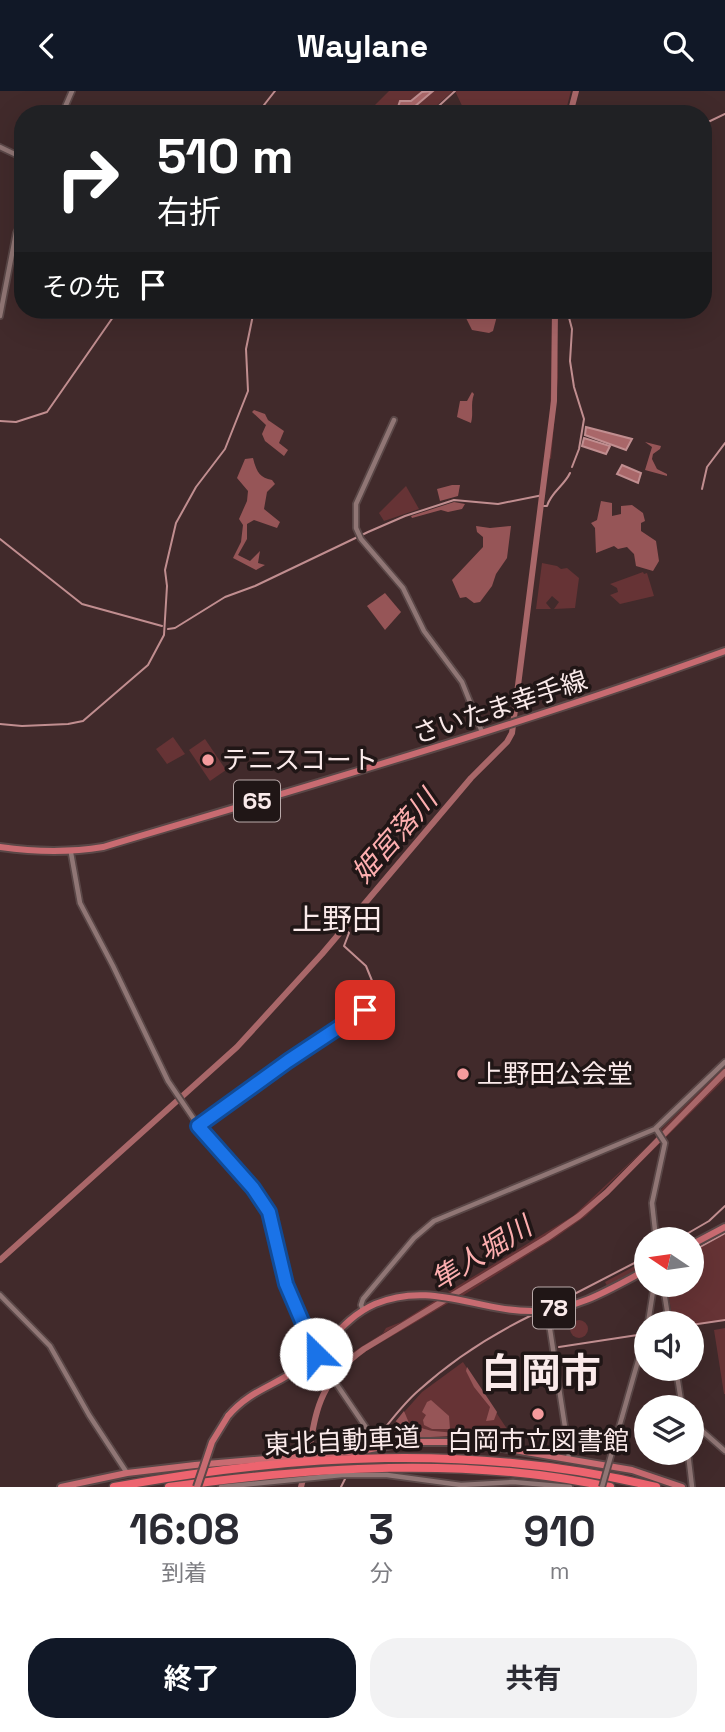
<!DOCTYPE html>
<html lang="ja">
<head>
<meta charset="utf-8">
<style>
	body { margin:0; font-family:"Space Grotesk","Noto Sans JP",sans-serif; background:#f2f2f3; color:#2b2b33; height:100vh; display:flex; flex-direction:column; font-size:26px; white-space:nowrap }
	* { box-sizing:border-box; margin:0 }
	p { font-size:23px; color:#7c7c81 }
	.icon { flex:none; width:38px; height:38px; fill:none; stroke:currentColor; stroke-width:2; stroke-linecap:round; stroke-linejoin:round }
	.map { position:relative; height:1396px; overflow:hidden }
	.drawer { display:flex; flex-direction:column; background:#fff; flex:1 }
	.drawer>* { flex:none }
	.guide { position:absolute; left:14px; top:14px; width:698px; height:214px; border-radius:28px; box-shadow:0 7px 28px #0002; background:#202124; color:#fff; overflow:hidden }
	.needle { width:46px; rotate:283deg }
	.fabs { position:absolute; left:634px; top:1136px; display:grid; gap:14px }
	.fabs a { display:grid; place-items:center; width:70px; height:70px; border-radius:50%; background:#fff; box-shadow:0 7px 28px #0002; font-size:35px }
	.pin { position:absolute; display:grid; place-items:center; width:60px; height:60px; color:#fff; margin:-30px; border-radius:14px; box-shadow:0 4px 10px #0006 }
	.me { position:absolute; width:77px; margin:-38px; rotate:337deg; stroke-linejoin:round; filter:drop-shadow(0 0 5px #0008) }
	.turn { display:flex; align-items:center; gap:24px; height:147px; padding:0 28px; font-size:32px }
	.turn .icon { width:91px; height:91px; stroke-width:2.5 }
	.turn b { display:block; font-size:49px; line-height:60px }
	.then { display:flex; align-items:center; height:66px; padding:0 28px; background:#0003; gap:14px; font-size:26px }
	.eta { display:flex; justify-content:space-evenly; align-items:center; height:119px; text-align:center }
	.eta b { font-size:42px; font-weight:700; line-height:49px }
	.primary-button { display:flex; gap:14px; margin-top:auto; padding:14px 28px }
	.primary-button a { flex:1; height:80px; border-radius:28px; background:#111827; color:#fff; font-size:28px; font-weight:700; line-height:80px; text-align:center }
	.primary-button a+a { background:#f2f2f3; color:#2b2b33 }
	header { display:flex; justify-content:space-between; align-items:center; height:91px; padding:0 28px; background:#111827; color:#fff; font-size:32px; font-weight:700 }
	.map>svg:first-child { display:block }
</style>
</head>
<body>
<header><svg class="icon" aria-label="back" viewBox="0 0 24 24"><path d="M15 5l-7 7 7 7"/></svg>Waylane<svg class="icon" aria-label="search" viewBox="0 0 24 24"><circle cx="10" cy="10" r="6"/><path d="M15 15l6 6"/></svg></header>
<div class="map">
<svg width="725" height="1396" viewBox="0 0 725 1396">
	<rect width="100%" height="100%" fill="#412a2b"/>
	<g fill="#663335">
		<polygon points="389,0 453,0 427,23 384,23 375,14"/>
		<polygon points="455,0 571,0 565,23 466,23"/>
		<path d="M552,219H554V286L547,367L545,366C553,317 551,268 552,219Z"/>
		<polygon points="556,219 558,286 551,368 549,367 556,300"/>
		<polygon points="406,395 419,418 384,430 379,422"/>
		<polygon points="539,413 514,628 512,628 514,617"/>
		<polygon points="542,472 557,475 561,478 567,477 579,487 575,517 554,518 559,511 552,505 546,512 551,518 536,518"/>
		<polygon points="643,481 644,483 647,482 654,505 620,513 610,504 618,501 617,497 610,493"/>
		<polygon points="173,646 185,663 167,673 156,658"/>
		<polygon points="205,648 226,679 210,690 189,659"/>
		<polygon points="371,888 375,897 370,906 371,910 363,915 354,900"/>
		<polygon points="725,974 725,978 582,1120 552,1142 451,1202 448,1201 573,1125 657,1046 660,1040"/>
		<polygon points="725,984 725,988 586,1125 555,1147 462,1205 459,1204 564,1139 587,1122"/>
		<polygon points="725,1141 725,1229 691,1234 691,1232 673,1232 667,1194 691,1194 691,1159"/>
		<polygon points="646,1169 646,1173 607,1195 605,1191"/>
		<path d="M439,1207L443,1208C407,1231 361,1249 334,1282L332,1280L347,1265L383,1242L386,1237L401,1231Z"/>
		<polygon points="449,1209 452,1210 358,1265 337,1286 343,1276 355,1266"/>
		<circle cx="579" cy="1238" r="9"/>
		<polygon points="725,1237 725,1303 724,1303 714,1239"/>
		<polygon points="463,1271 513,1347 512,1355 453,1345 407,1347 382,1351 380,1348 422,1301"/>
	</g>
	<g fill="#965557">
		<polygon points="462,219 484,219 486,223 497,225 493,240 489,242 472,239"/>
		<path d="M472,301L474,303C470,314 474,322 471,332L457,326L460,310H467Z"/>
		<polygon points="254,319 265,323 268,329 284,340 279,352 288,359 284,365 265,350 262,343 266,334 252,321"/>
		<polygon points="645,351 661,355 660,358 653,363 652,368 657,378 667,383 667,385 645,379 652,356"/>
		<path d="M253,367C256,379 259,387 272,389L275,393L267,401L264,418L280,431L277,437L254,429L247,433V448L238,464L250,470L260,460L258,472L265,474L256,479L233,467L241,451L243,434L239,428L247,410L248,400L237,387L245,368Z"/>
		<polygon points="452,394 460,394 458,405 440,410 437,398"/>
		<polygon points="601,410 612,412 612,425 621,423 621,415 632,414 643,422 645,430 641,432 641,440 656,450 659,470 653,480 636,475 634,463 627,456 618,458 614,455 596,462 595,437 591,432 597,429"/>
		<polygon points="454,411 465,413 462,418 448,421 441,419 412,427 411,425"/>
		<polygon points="476,435 490,437 511,435 507,467 496,483 492,495 480,511 474,512 466,506 460,507 452,489 483,456 483,446 477,441"/>
		<polygon points="385,502 401,521 385,539 367,515"/>
		<polygon points="467,1276 497,1321 494,1329 486,1330 490,1316 474,1296 466,1280"/>
		<polygon points="431,1309 449,1325 450,1338 432,1338 424,1334 423,1329 426,1324 422,1321 427,1311"/>
		<path d="M404,1320L409,1332C429,1341 434,1340 455,1342C463,1343 470,1347 478,1345L484,1336L489,1342L485,1351L453,1345L407,1347L396,1330Z"/>
	</g>
	<g fill="#a96769" stroke="#c18e90" stroke-width="2">
		<polygon points="433,0 407,22 401,23 397,19 400,10 411,10 422,1"/>
		<polygon points="586,336 632,348 626,359 585,344"/>
		<polygon points="584,347 610,355 606,363 582,355"/>
		<polygon points="622,374 641,382 638,392 617,383"/>
	</g>
	<g fill="none" stroke-linecap="round" stroke-linejoin="round">
		<g stroke="#c18e90" stroke-width="2">
			<polyline points="257,23 275,0"/>
			<polyline points="430,23 455,0"/>
			<polyline points="706,32 725,23"/>
			<polyline points="567,219 572,238 570,270 574,296 584,328 579,358 572,376"/>
			<polyline points="0,330 16,331 47,321 118,219"/>
			<polyline points="702,398 707,376 725,352"/>
			<path d="M542,415H547C551,401 564,395 570,382"/>
			<polyline points="0,448 82,513 162,535"/>
			<polyline points="168,538 175,537 225,506 255,495 368,441 405,425 454,409 498,413 543,404"/>
			<polyline points="0,633 22,635 68,633 83,630 148,574 164,544 167,495 165,479 176,432 196,396 225,358 248,300 246,258 254,219"/>
			<polyline points="289,967 372,911 370,906 375,897 366,875 344,855 349,842 344,837"/>
			<polyline points="678,1148 709,1130 725,1115"/>
			<polyline points="691,1161 725,1142"/>
			<polyline points="555,1213 646,1166"/>
			<polyline points="691,1234 725,1229"/>
			<polyline points="559,1256 644,1243"/>
			<path d="M378,1345C391,1330 403,1313 418,1300C451,1270 493,1243 532,1224"/>
			<polyline points="370,1354 373,1351"/>
			<polyline points="341,1396 345,1388"/>
		</g>
		<g stroke="#a96769" stroke-width="6">
			<polyline points="570,23 576,0"/>
			<polyline points="0,1169 237,956 322,863 471,687 507,651 512,642 554,310 555,219"/>
			<path d="M301,1396C318,1336 306,1300 364,1258L547,1147L579,1125L607,1101L725,981"/>
		</g>
		<defs>
			<g id="minor">
				<polyline points="62,23 72,0"/>
				<polyline points="0,56 23,67"/>
				<polyline points="0,225 16,142 23,128"/>
				<polyline points="394,329 356,413 356,437 361,448 403,497 424,540 462,591 482,641"/>
				<polyline points="71,762 80,812 113,875 168,990 206,1046 262,1109 273,1132 287,1193 316,1263 380,1357"/>
				<polyline points="198,1035 288,970 376,912"/>
				<polyline points="656,1038 665,1052 652,1112 656,1148"/>
				<polyline points="663,1194 669,1232"/>
				<polyline points="0,1204 50,1255 89,1324 127,1382"/>
				<polyline points="363,1219 361,1214 363,1208 414,1147 434,1130 655,1038 725,971"/>
				<polyline points="547,1219 569,1362 568,1368"/>
				<polyline points="648,1232 654,1194"/>
				<polyline points="676,1278 682,1316"/>
				<polyline points="622,1326 646,1242"/>
				<polyline points="691,1330 725,1360"/>
				<polyline points="688,1362 692,1396"/>
				<polyline points="221,1396 342,1384 387,1384 461,1394 513,1391 570,1396"/>
			</g>
			<g id="major">
				<path d="M0,756C36,761 67,762 103,756C311,694 521,634 725,560"/>
				<polyline points="691,1154 725,1136"/>
				<path d="M228,1325C251,1298 276,1295 302,1275C328,1256 343,1227 375,1213C433,1189 479,1222 537,1220C577,1219 612,1197 646,1179"/>
				<polyline points="61,1396 127,1382 195,1374 361,1360 407,1351 467,1351 632,1379 682,1396"/>
			</g>
			<g id="highway">
				<path d="M114,1396C293,1363 477,1352 656,1396"/>
				<path d="M169,1396C315,1376 464,1365 610,1396"/>
			</g>
		</defs>
		<use href="#minor" stroke="#5a4747" stroke-width="8"/>
		<use href="#major" stroke="#5a4747" stroke-width="10"/>
		<use href="#highway" stroke="#5a4747" stroke-width="11"/>
		<use href="#minor" stroke="#907675" stroke-width="4.5"/>
		<use href="#major" stroke="#c86b71" stroke-width="6"/>
		<use href="#highway" stroke="#ed646f" stroke-width="8"/>
		<defs>
			<polyline id="minor-bridge" points="602,1396 622,1326"/>
			<polyline id="major-bridge" points="197,1396 212,1351 228,1325"/>
		</defs>
		<use href="#minor-bridge" stroke="#5a4747" stroke-width="8" stroke-linecap="butt"/>
		<use href="#major-bridge" stroke="#5a4747" stroke-width="10" stroke-linecap="butt"/>
		<use href="#minor-bridge" stroke="#907675" stroke-width="4.5"/>
		<use href="#major-bridge" stroke="#c86b71" stroke-width="6"/>
	</g>
	<g fill="none" stroke-linecap="round" stroke-linejoin="round">
		<defs>
			<polyline id="route" points="316,1263 286,1193 269,1121 253,1097 198,1035 288,970 365,919"/>
		</defs>
		<use href="#route" stroke="#114b97" stroke-width="18"/>
		<use href="#route" stroke="#1a73e8" stroke-width="12"/>
	</g>
	<g fill="#f59b9d" stroke="#201616" stroke-width="2.5">
		<circle cx="208" cy="669" r="7"/>
		<circle cx="463" cy="983" r="7"/>
		<circle cx="538" cy="1323" r="7"/>
	</g>
	<g text-anchor="middle" stroke-width="7" stroke-linejoin="round" paint-order="stroke">
		<g fill="#201616" stroke="#b9aaaa" stroke-width="2">
			<rect x="234" y="689.5" width="46" height="41" rx="5"/>
			<rect x="533" y="1196.5" width="42" height="41" rx="5"/>
		</g>
		<g font-size="24" font-weight="bold" fill="#faeaea">
			<text x="257" y="718">65</text>
			<text x="554" y="1225">78</text>
		</g>
		<g font-size="26" fill="#faeaea" stroke="#201616">
			<text transform="translate(500 616) rotate(-18)" y="9">さいたま幸手線</text>
			<text transform="translate(342 1350) rotate(-3)" y="9">東北自動車道</text>
		</g>
		<g font-size="26" fill="#faeaea" stroke="#201616" text-anchor="start">
			<text x="222" y="678">テニスコート</text>
			<text x="477" y="992">上野田公会堂</text>
			<text x="538" y="1359" text-anchor="middle">白岡市立図書館</text>
		</g>
		<g font-size="28" font-style="italic" fill="#fdaeaf" stroke="#201616">
			<text transform="translate(394 745) rotate(-49)" y="10">姫宮落川</text>
			<text transform="translate(481 1162) rotate(-32)" y="10">隼人堀川</text>
		</g>
		<g font-size="30" fill="#faeaea" stroke="#201616">
			<text x="337" y="839">上野田</text>
		</g>
		<g font-size="40" font-weight="bold" fill="#faeaea" stroke="#201616">
			<text x="541" y="1296">白岡市</text>
		</g>
	</g>
</svg>
<div class="fabs">
<a><svg class="needle" viewBox="-14 -14 28 28"><path d="M0-13l5 13h-10z" fill="#e53935"/><path d="M0 13l5-13h-10z" fill="#7c7c81"/></svg></a>
<a><svg class="icon" aria-label="sound" viewBox="0 0 24 24"><path d="M4 9h4l5-4v14l-5-4H4zM17 9q2 3 0 6"/></svg></a>
<a><svg class="icon" aria-label="layers" viewBox="0 0 24 24"><path d="M12 4l9 5-9 5-9-5zM3 14l9 5 9-5"/></svg></a>
</div>
<div class="pin" style="left:365px;top:919px;background:#d93025"><svg class="icon" aria-label="arrive" viewBox="0 0 24 24"><path d="M6 21V4h12l-3 4 3 4H6"/></svg></div>
<svg class="me" style="left:316px;top:1263px" viewBox="-20 -20 40 40"><circle r="19" fill="#fff"/><path d="M0-13L10 11 0 6-10 11z" fill="#1a73e8"/></svg>
<div class="guide">
<div class="turn"><svg class="icon" aria-label="right" viewBox="0 0 24 24"><path d="M7 20v-9h11M14 6l5 5-5 5"/></svg><div><b>510 m</b>右折</div></div>
<div class="then">その先<svg class="icon" aria-label="arrive" viewBox="0 0 24 24"><path d="M6 21V4h12l-3 4 3 4H6"/></svg></div>
</div>
</div>
<section class="drawer">
<div class="eta">
<div><b>16:08</b><p>到着</p></div>
<div><b>3</b><p>分</p></div>
<div><b>910</b><p>m</p></div>
</div>
<div class="primary-button"><a>終了</a><a>共有</a></div>
</section>
</body>
</html>
